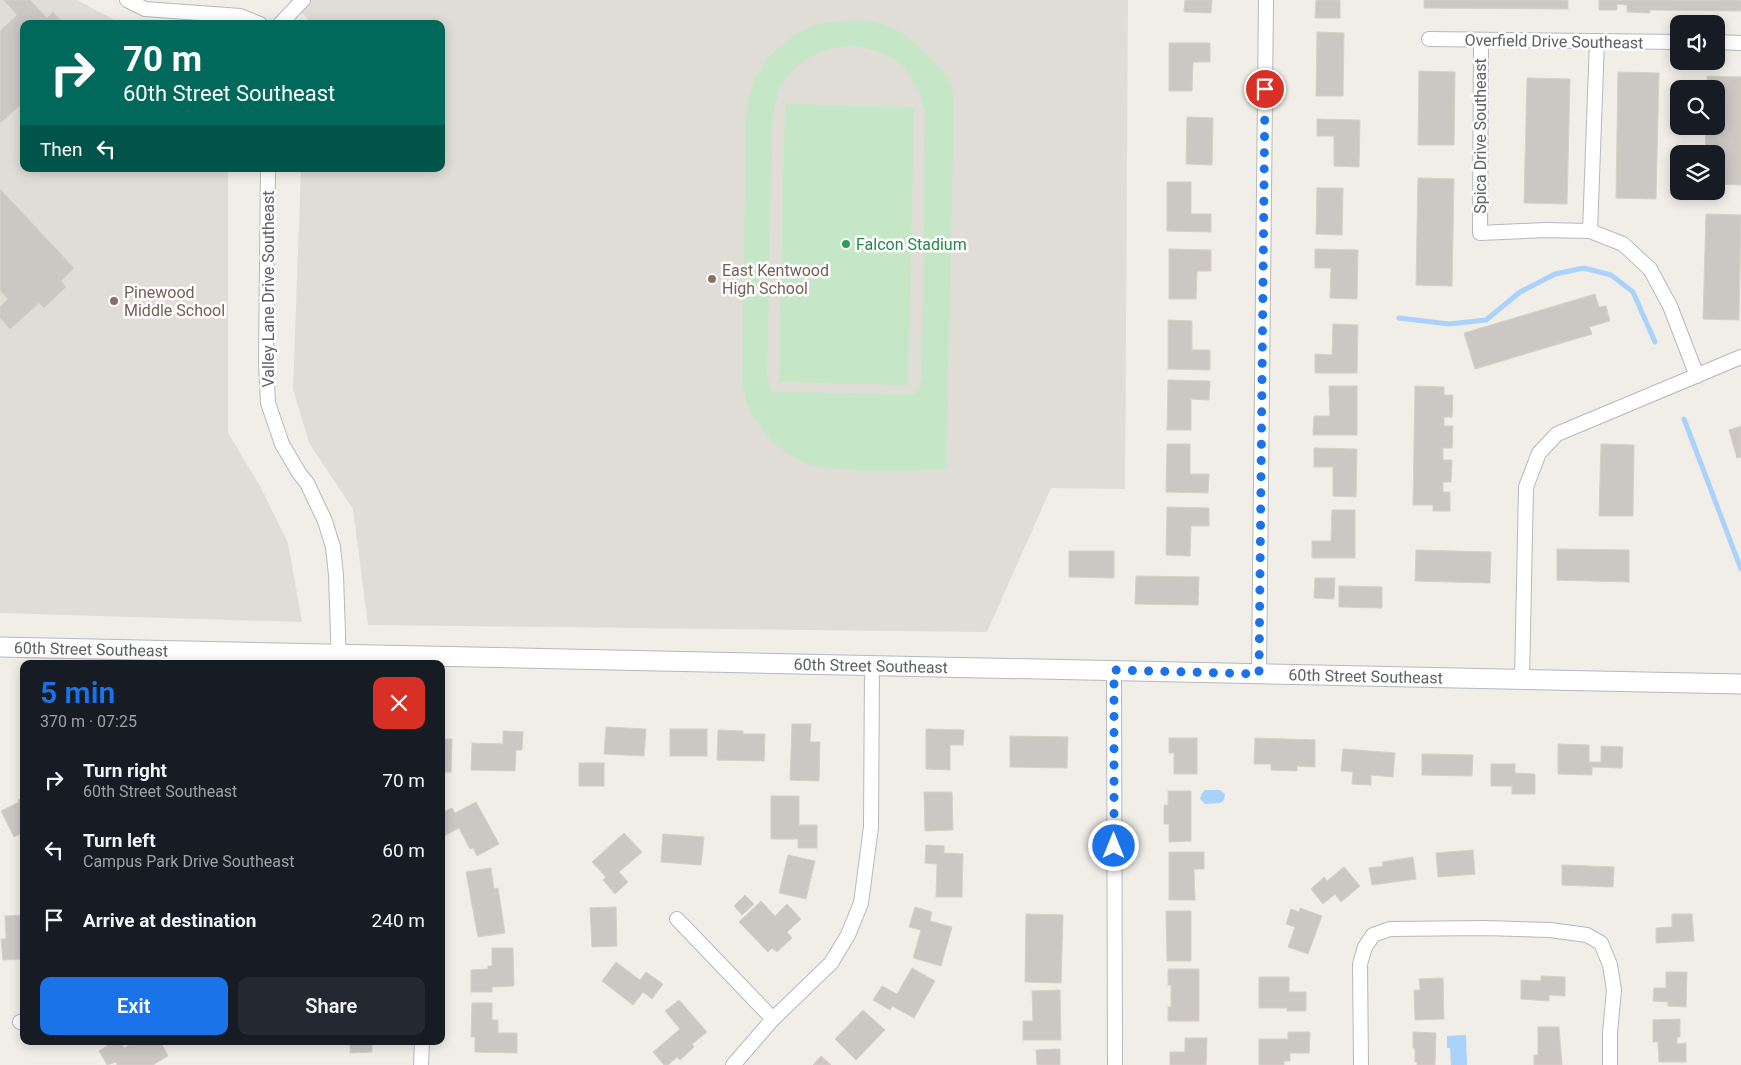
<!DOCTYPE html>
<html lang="en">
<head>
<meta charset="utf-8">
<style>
	body { margin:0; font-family:Roboto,sans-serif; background:#242831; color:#f1f3f6; height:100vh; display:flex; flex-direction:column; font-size:19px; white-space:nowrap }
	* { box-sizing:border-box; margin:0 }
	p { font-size:16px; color:#9ea1a6 }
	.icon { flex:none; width:28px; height:28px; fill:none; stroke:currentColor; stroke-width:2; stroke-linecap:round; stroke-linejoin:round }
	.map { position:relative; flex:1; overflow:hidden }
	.details { position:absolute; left:20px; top:660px; width:425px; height:385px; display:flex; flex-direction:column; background:#171b24; border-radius:10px; box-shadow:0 2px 12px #0003 }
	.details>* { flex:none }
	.hud { position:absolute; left:20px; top:20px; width:425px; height:152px; border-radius:10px; box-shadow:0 2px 12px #0003; background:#00695c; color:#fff; overflow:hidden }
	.buttons { position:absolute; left:1670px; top:15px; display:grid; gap:10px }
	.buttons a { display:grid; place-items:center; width:55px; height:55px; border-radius:10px; background:#171b24; box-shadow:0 2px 12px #0003; font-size:25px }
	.pin { position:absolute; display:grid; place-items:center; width:42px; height:42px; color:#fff; margin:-21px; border:2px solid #fff; border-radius:50%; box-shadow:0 1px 5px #0007 }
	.me { position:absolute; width:55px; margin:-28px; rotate:0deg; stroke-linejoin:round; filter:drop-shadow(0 0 4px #0008) }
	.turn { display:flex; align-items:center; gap:18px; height:105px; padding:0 20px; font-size:22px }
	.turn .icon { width:65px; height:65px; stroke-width:2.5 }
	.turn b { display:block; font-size:35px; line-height:42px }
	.then { display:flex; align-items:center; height:48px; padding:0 20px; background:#0003; gap:10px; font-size:19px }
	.round { display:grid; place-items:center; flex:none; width:52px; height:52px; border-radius:10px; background:#242831 }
	.headline { display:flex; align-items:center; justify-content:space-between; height:85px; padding:0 20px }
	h1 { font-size:30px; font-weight:600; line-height:38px; color:#1a73e8 }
	.action { display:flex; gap:10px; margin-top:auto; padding:10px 20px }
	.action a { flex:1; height:58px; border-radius:10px; background:#1a73e8; color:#fff; font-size:20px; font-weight:600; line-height:58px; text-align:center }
	.action a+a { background:#242831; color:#f1f3f6 }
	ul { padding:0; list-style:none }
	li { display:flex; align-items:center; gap:15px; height:70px; padding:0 20px }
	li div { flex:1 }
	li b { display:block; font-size:19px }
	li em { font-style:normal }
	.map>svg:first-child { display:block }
</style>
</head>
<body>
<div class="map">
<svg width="1741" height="1065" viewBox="0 0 1741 1065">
	<rect width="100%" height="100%" fill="#f0eee7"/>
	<g fill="#dfddd5">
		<polygon points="0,0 77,0 122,24 24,24 24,169 228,169 228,433 260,486 288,543 302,622 0,613"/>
		<polygon points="289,0 1128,0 1125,489 1051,488 987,632 368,625 353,509 309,443 293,389 301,169 441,169 441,24 313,24"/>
	</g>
	<g fill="#c5e6c7" fill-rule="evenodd">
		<path d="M859,20L876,22L895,29L912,40L947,75L954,97L946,470C906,470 841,476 804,462C780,453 756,428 747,403C745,396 744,388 742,381L746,123C747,116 747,107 748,100C755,65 786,33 820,24C833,21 846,21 859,20ZM852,46C897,51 914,70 925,112L922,378L916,394L772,392L767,375L772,129C773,116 774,103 779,91C791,61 823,47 852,46Z"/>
		<polygon points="785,104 914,107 908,385 779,382"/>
	</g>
	<g fill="#abd2fb">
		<polygon points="1205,790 1220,790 1225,794 1224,800 1220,803 1205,804 1200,799 1202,793"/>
		<polygon points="1466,1035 1467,1065 1451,1065 1450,1048 1447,1048 1447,1036"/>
	</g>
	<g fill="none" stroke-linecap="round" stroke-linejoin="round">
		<g stroke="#abd2fb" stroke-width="5">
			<polyline points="1399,318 1449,324 1486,320 1520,292 1555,274 1584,268 1611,275 1633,292 1655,342"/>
			<polyline points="1684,419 1741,569"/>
		</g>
	</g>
	<g fill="#cbc8c4" stroke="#d4d1c5">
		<polygon points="4,0 30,0 47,18 53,12 64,24 24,24 24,102 0,123 0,31 17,15"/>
		<polygon points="1185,0 1212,0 1211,13 1184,12"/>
		<polygon points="1316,0 1340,0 1340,18 1315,18"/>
		<polygon points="1424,0 1568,0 1568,9 1424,8"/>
		<polygon points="1599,0 1741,0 1741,11 1650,10 1650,13 1627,12 1627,5 1617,4 1617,10 1599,10"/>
		<polygon points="1317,32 1344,33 1343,96 1316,96"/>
		<polygon points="1169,43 1210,43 1210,62 1193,62 1192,91 1169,91"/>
		<polygon points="1419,71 1455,72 1454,145 1418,145"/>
		<polygon points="1618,72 1659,73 1656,199 1616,198"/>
		<polygon points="1707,76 1741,77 1741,185 1716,184 1716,154 1705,154 1706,126 1716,126 1716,89 1707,89"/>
		<polygon points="1527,78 1570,79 1567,204 1524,203"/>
		<polygon points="1187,117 1213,118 1212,165 1186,164"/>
		<polygon points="1317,119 1360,120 1359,167 1334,166 1334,136 1317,136"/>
		<polygon points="1418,178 1454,179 1452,286 1416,285"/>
		<polygon points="1167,182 1191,182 1191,214 1211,214 1211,232 1167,231"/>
		<polygon points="1317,188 1343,188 1342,235 1316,234"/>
		<polygon points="0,189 74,268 61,281 66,287 44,308 39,303 10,329 0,318 0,307 8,299 0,290"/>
		<polygon points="1706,214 1741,215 1739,320 1703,319"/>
		<polygon points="1169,249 1211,250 1211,271 1197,271 1196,299 1169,299"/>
		<polygon points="1315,249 1358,250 1357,299 1330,298 1331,268 1315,268"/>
		<polygon points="1595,294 1599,307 1606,306 1610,321 1589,327 1592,334 1475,369 1464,333"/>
		<polygon points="1168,320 1192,321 1192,350 1210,350 1210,370 1168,369"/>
		<polygon points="1333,324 1358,325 1357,373 1315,373 1315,354 1332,355"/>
		<polygon points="1168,380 1210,381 1209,400 1191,399 1191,430 1167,430"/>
		<polygon points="1329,386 1357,386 1357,435 1313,435 1314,416 1330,416"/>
		<polygon points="1415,386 1444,387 1444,395 1453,395 1452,417 1444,417 1444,426 1453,426 1452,448 1443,448 1443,460 1452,460 1451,482 1443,482 1443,492 1450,492 1450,511 1433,511 1433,505 1413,505"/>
		<polygon points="1741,426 1741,457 1737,458 1729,430"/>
		<polygon points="1167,444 1190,444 1190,474 1209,474 1208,493 1166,492"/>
		<polygon points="1601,444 1634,445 1633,516 1599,516"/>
		<polygon points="1314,448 1357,449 1356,497 1333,496 1333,467 1314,467"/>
		<polygon points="1167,507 1209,508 1209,526 1191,526 1190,556 1166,555"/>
		<polygon points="1332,510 1355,510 1355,558 1312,558 1312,541 1331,541"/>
		<polygon points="1557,549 1629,550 1629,582 1557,580"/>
		<polygon points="1416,550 1491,552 1490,583 1415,581"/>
		<polygon points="1069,551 1114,551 1114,578 1069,577"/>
		<polygon points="1136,576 1199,577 1198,605 1135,604"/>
		<polygon points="1315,578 1335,578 1334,599 1314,598"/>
		<polygon points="1339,586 1382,587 1382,608 1339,607"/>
		<polygon points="792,724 811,724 810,742 820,742 819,781 790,780"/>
		<polygon points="606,727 646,729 644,756 604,754"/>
		<rect x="670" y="729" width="37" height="27"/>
		<polygon points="926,729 964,730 963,745 950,745 950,770 926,769"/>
		<polygon points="718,730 743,731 743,734 765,734 764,761 717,760"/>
		<polygon points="503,731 523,732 522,750 516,750 515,771 471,770 472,743 503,744"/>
		<polygon points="1010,736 1068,737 1067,768 1010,767"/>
		<polygon points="1169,738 1197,738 1197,774 1174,774 1174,753 1169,753"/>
		<polygon points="1255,738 1315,740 1315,767 1297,766 1297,771 1271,770 1271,764 1254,764"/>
		<polygon points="441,739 452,739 451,772 441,772"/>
		<polygon points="1558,744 1589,745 1589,762 1601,762 1601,746 1623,747 1622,768 1592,767 1592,775 1558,774"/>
		<polygon points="1343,749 1395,753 1393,777 1371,775 1371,785 1352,784 1353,772 1341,771"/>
		<polygon points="1422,754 1473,755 1472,776 1422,775"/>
		<rect x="579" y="763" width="25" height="23"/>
		<polygon points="1491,764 1515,764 1515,773 1535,774 1535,794 1512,794 1512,786 1491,786"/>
		<polygon points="1168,791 1191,791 1191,841 1169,842 1169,824 1164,824 1164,805 1168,805"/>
		<polygon points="924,792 952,792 953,830 925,831"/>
		<polygon points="771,796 799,796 799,825 817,825 817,848 798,848 798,839 771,839"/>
		<polygon points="24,797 24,832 14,837 1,811 19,802 18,800"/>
		<polygon points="476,802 499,844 477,856 473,848 470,849 459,828 444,836 441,830 441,813 452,808 455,813"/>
		<polygon points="624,833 642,852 619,872 628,882 615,894 603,880 606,877 592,862"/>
		<polygon points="663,834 704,837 701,865 661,862"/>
		<polygon points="926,845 944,846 944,853 963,854 962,897 936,897 937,864 925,863"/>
		<polygon points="1473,850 1475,874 1438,877 1436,853"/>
		<polygon points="1169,852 1204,852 1204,869 1194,869 1195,900 1169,900"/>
		<polygon points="788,855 815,861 806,899 779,893"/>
		<polygon points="1413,857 1416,879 1372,885 1369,868 1383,866 1382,862"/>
		<polygon points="1562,865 1614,867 1613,887 1562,885"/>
		<polygon points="1344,867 1360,886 1341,902 1335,894 1323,904 1311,889 1324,877 1327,881"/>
		<polygon points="491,868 494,889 498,888 505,933 478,937 466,872"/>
		<polygon points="745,895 754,904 742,915 734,906"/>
		<polygon points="761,901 775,916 787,904 801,919 787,932 792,938 777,952 772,948 768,952 739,922"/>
		<polygon points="616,907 617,946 592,947 590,908"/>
		<polygon points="915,907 932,912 930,921 952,927 941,966 913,958 921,930 909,927"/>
		<polygon points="1300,908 1322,916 1308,954 1288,947 1295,927 1286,924 1291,909 1299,912"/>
		<polygon points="1166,911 1191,911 1191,961 1167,961"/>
		<polygon points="1026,914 1063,915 1061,983 1025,982"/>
		<polygon points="1672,914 1692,914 1694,941 1656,943 1656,928 1672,927"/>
		<polygon points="24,915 24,959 3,960 1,939 6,939 5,916"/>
		<polygon points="492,948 513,948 514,986 492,987 492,992 471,992 471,970 488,969 488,966 492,966"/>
		<polygon points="616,962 640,980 646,972 663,984 652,999 643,992 633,1005 602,981"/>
		<polygon points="912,968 935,981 914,1018 892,1006 890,1010 873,1000 882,986 897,994"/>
		<polygon points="1168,969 1199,969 1199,1021 1168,1021 1168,1007 1171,1007 1171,985 1168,985"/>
		<polygon points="1666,972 1687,972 1686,1007 1668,1006 1668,1002 1653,1001 1654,988 1666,988"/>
		<polygon points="1541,976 1565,977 1565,996 1549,995 1549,1001 1521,999 1521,980 1541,981"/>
		<polygon points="1259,977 1289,977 1289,992 1306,992 1306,1011 1287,1011 1287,1008 1259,1008"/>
		<polygon points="1443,978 1444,1019 1415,1020 1414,990 1420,990 1419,979"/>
		<polygon points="1060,990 1061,1040 1023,1040 1023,1021 1033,1021 1032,991"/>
		<polygon points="679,1000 707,1032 692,1044 694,1047 680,1060 677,1057 668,1065 664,1065 653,1052 680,1029 665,1011"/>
		<polygon points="472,1003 492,1003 492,1020 498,1020 498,1033 517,1033 517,1053 475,1052 475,1037 471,1037"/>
		<polygon points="863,1010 885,1030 856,1060 835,1039"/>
		<polygon points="1680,1019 1680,1037 1677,1037 1677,1044 1686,1043 1686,1062 1659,1062 1658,1042 1653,1042 1653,1020"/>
		<polygon points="1538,1027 1559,1027 1562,1065 1534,1065 1534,1055 1538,1055"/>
		<polygon points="1288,1032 1310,1032 1309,1053 1290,1053 1290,1061 1284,1061 1284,1065 1259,1065 1259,1039 1288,1039"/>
		<polygon points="1413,1032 1436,1033 1435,1065 1417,1065 1417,1062 1415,1062 1415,1048 1413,1048"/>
		<polygon points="1185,1038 1207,1038 1206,1065 1170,1065 1170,1052 1185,1052"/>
		<polygon points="115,1041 120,1041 124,1048 136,1041 160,1041 168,1056 153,1065 117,1065 116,1062 107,1065 99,1051"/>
		<polygon points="350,1041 372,1041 372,1052 350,1053"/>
		<polygon points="1060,1049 1060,1065 1037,1065 1036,1050"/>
		<polygon points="821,1056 831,1065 813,1065"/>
	</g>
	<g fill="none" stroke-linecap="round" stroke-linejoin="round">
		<defs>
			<g id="minor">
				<polyline points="127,0 145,9 240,16 260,24"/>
				<polyline points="280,24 303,0"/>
				<polyline points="1429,39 1679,42"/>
				<polyline points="1481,40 1480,233 1545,230 1590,231 1623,244 1650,269 1670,306 1697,376"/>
				<polyline points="1716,42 1741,43"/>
				<polyline points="268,169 266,362 268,403 282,444 299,473 307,483 325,521 333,547 336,575 339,664"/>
				<polyline points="1590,231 1597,41"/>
				<polyline points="1114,670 1115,1065"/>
				<polyline points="1259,674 1266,0"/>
				<polyline points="1522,679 1526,487 1539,453 1557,434 1741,357"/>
				<polyline points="677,919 773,1019"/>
				<polyline points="20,1022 24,1021"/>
				<polyline points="421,1065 422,1041"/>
				<polyline points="733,1065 773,1019 831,963 848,935 861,903 871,827 872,666"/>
				<polyline points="1361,1065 1360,964 1365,947 1373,935 1390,929 1484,928 1550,930 1587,935 1601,943 1610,965 1614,990 1610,1033 1610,1065"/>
			</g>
			<g id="secondary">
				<path id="s1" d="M0,647L1741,684"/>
			</g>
		</defs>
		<use href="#minor" stroke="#b7b8bd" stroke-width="16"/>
		<use href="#secondary" stroke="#b5b8bd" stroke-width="21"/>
		<use href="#minor" stroke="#fff" stroke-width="14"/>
		<use href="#secondary" stroke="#fff" stroke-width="19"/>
	</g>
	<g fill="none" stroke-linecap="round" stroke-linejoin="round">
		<polyline stroke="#1a73e8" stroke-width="9" stroke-dasharray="0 16.2" points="1114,846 1114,670 1259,674 1265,89"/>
	</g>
	<circle fill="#2e9e5b" stroke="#fff" stroke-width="2" cx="846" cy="244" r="5"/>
	<g fill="#8d6e63" stroke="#fff" stroke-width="2">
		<circle cx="712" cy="279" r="5"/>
		<circle cx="114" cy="301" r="5"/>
	</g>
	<g text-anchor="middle" stroke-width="5" stroke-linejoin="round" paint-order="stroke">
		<g font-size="16" fill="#5e6166" stroke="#fff">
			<text transform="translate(1554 41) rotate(1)" y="6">Overfield Drive Southeast</text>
			<text transform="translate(1480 136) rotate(-90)" y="6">Spica Drive Southeast</text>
			<text transform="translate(268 289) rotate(-90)" y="6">Valley Lane Drive Southeast</text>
			<text dy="6" stroke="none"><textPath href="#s1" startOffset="91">60th Street Southeast</textPath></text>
			<text dy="6" stroke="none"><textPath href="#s1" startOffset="871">60th Street Southeast</textPath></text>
			<text dy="6" stroke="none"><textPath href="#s1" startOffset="1366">60th Street Southeast</textPath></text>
		</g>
		<g font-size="16" fill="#27864d" stroke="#fff" text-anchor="start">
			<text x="856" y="250">Falcon Stadium</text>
		</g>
		<g font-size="16" fill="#785e54" stroke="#fff" text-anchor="start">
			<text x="722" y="276">East Kentwood<tspan x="722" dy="18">High School</tspan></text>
			<text x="124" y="298">Pinewood<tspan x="124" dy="18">Middle School</tspan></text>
		</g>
	</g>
</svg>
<div class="buttons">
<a><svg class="icon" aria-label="sound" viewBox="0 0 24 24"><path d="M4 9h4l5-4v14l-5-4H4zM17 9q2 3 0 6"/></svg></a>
<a><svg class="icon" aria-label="search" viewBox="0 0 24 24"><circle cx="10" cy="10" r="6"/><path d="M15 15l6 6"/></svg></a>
<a><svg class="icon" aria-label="layers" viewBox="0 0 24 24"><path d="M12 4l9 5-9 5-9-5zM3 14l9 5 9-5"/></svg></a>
</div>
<div class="pin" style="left:1265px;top:89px;background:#d93025"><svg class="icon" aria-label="arrive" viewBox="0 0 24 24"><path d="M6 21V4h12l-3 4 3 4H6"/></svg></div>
<svg class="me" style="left:1114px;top:846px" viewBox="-20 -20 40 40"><circle r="17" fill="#1a73e8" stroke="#fff" stroke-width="3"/><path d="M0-11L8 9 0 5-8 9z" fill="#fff"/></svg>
<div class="hud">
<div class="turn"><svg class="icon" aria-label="right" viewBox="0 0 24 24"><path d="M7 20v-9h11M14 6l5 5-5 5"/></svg><div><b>70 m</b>60th Street Southeast</div></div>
<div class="then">Then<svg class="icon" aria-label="left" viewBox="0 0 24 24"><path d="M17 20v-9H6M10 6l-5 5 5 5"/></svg></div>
</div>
<section class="details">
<div class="headline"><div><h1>5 min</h1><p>370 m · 07:25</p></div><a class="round" style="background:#d93025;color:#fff"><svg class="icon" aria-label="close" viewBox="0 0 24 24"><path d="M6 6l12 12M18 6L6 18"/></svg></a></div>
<ul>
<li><svg class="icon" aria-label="right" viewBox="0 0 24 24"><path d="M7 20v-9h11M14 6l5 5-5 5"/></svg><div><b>Turn right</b><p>60th Street Southeast</p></div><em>70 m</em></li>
<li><svg class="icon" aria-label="left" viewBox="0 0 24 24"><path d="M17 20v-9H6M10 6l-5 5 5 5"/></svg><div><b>Turn left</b><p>Campus Park Drive Southeast</p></div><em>60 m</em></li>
<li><svg class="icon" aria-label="arrive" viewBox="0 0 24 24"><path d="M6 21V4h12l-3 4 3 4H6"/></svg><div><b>Arrive at destination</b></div><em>240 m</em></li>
</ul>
<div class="action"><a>Exit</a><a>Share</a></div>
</section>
</div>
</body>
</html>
